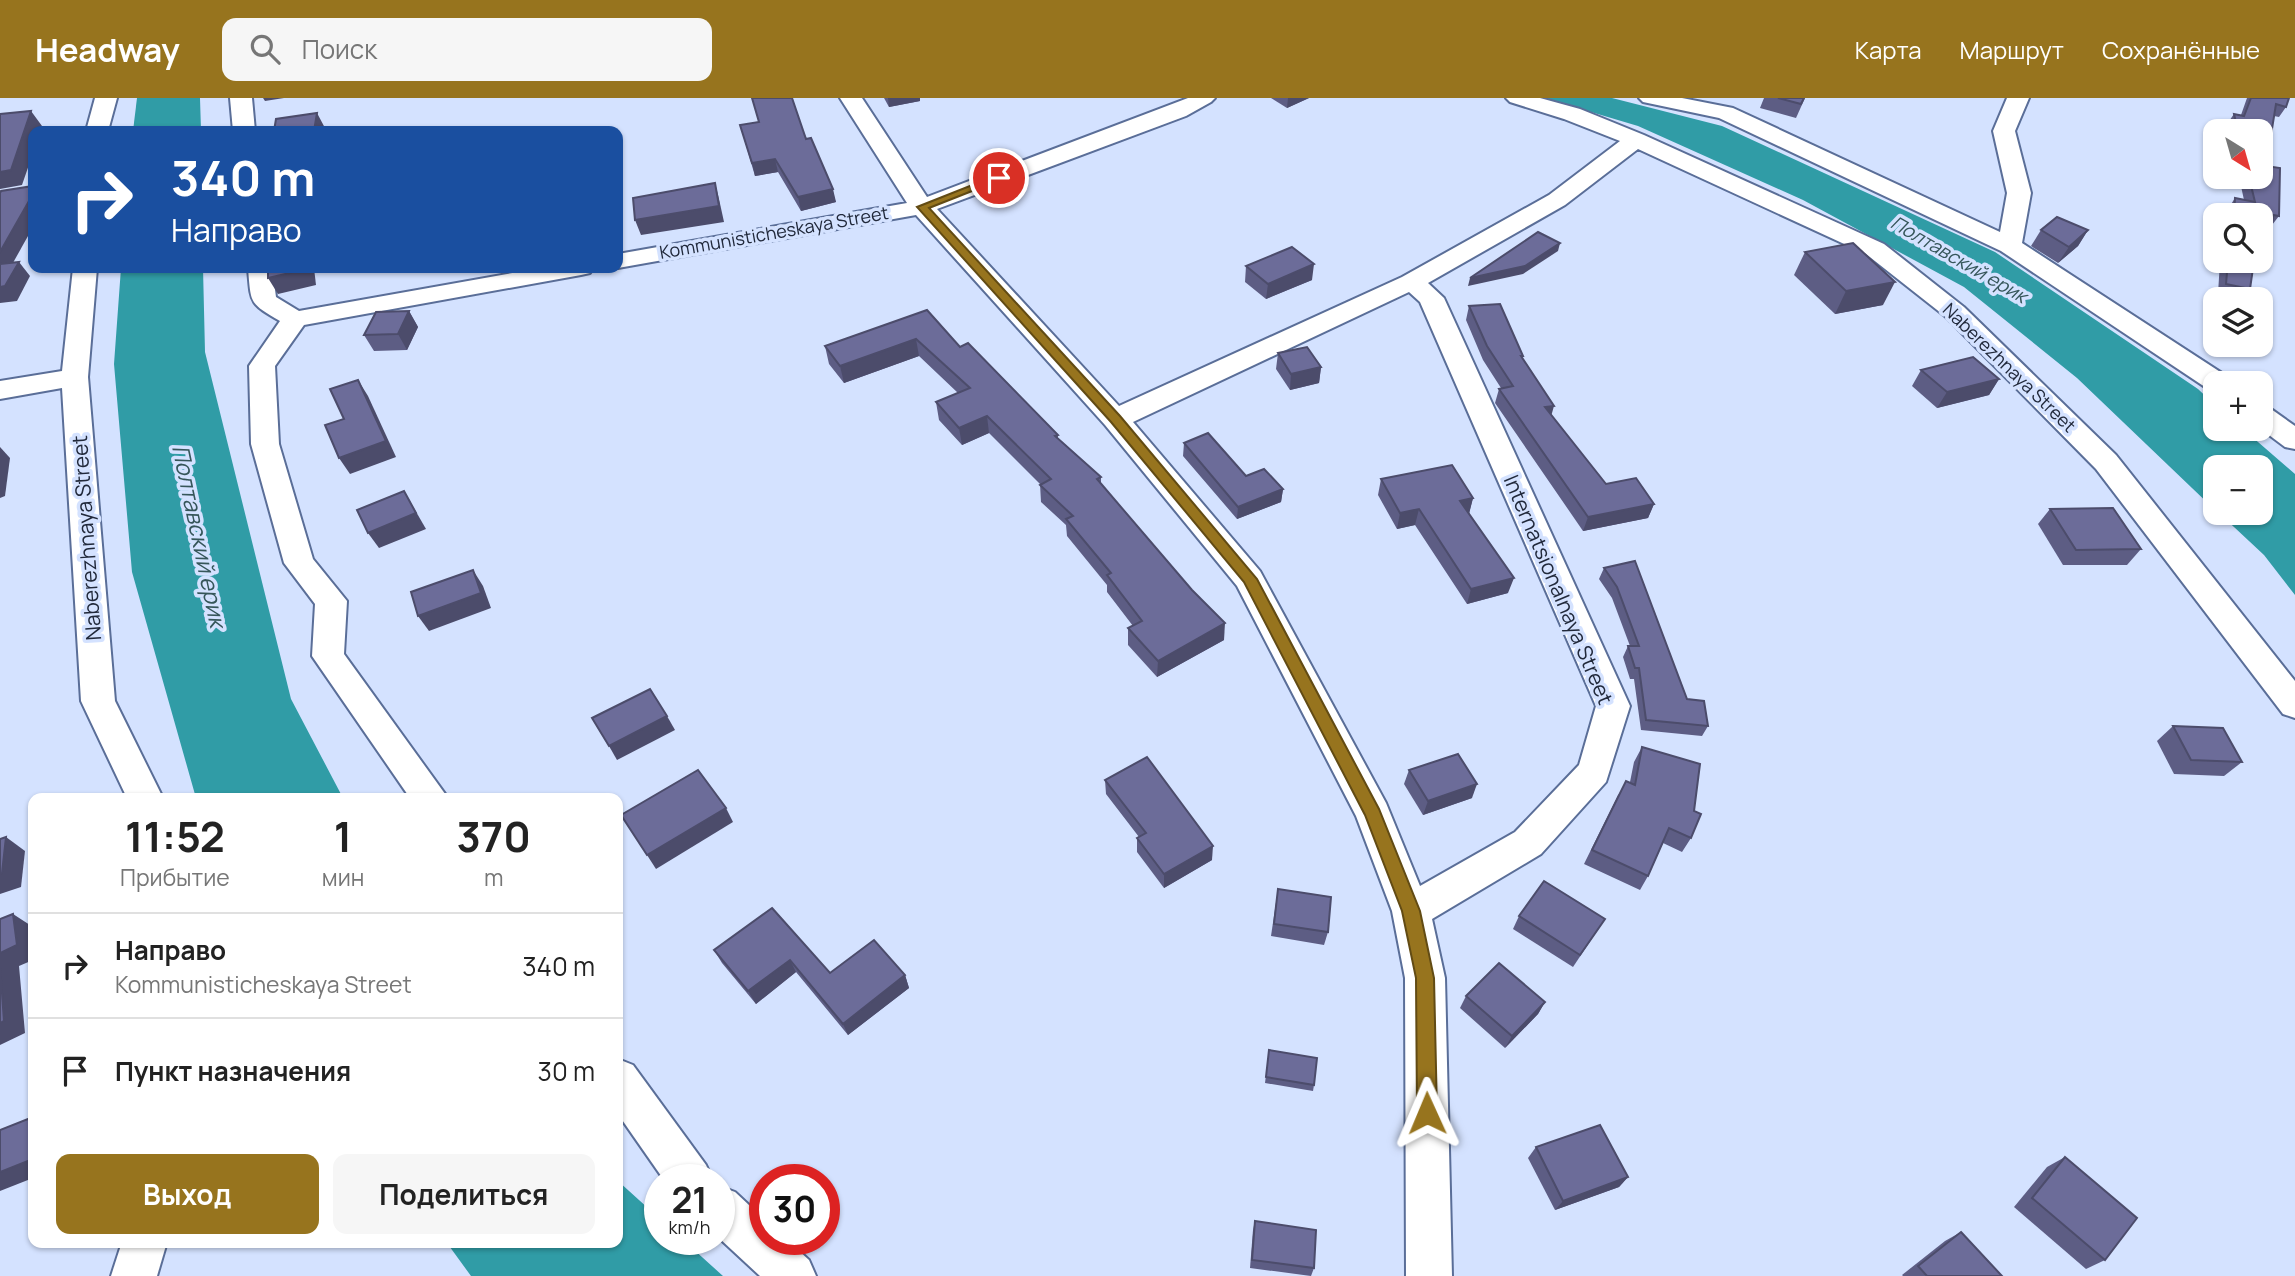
<!DOCTYPE html>
<html lang="ru">
<head>
<meta charset="utf-8">
<style>
	body { margin:0; font-family:Manrope,sans-serif; background:#f6f6f6; color:#222; height:100vh; display:flex; flex-direction:column; font-size:26px; white-space:nowrap }
	* { box-sizing:border-box; margin:0 }
	p { font-size:23px; color:#767676 }
	.icon { flex:none; width:38px; height:38px; fill:none; stroke:currentColor; stroke-width:2; stroke-linecap:round; stroke-linejoin:round }
	.map { position:relative; flex:1; overflow:hidden }
	.side { position:absolute; left:28px; top:695px; width:595px; height:455px; display:flex; flex-direction:column; background:#fff; border-radius:14px; box-shadow:0 2px 5px #0004 }
	.side>* { flex:none }
	.hud { position:absolute; left:28px; top:28px; width:595px; height:147px; border-radius:14px; box-shadow:0 2px 5px #0004; background:#1a4fa0; color:#fff; overflow:hidden }
	.needle { width:46px; rotate:143deg }
	.buttons { position:absolute; left:2203px; top:21px; display:grid; gap:14px }
	.buttons a { display:grid; place-items:center; width:70px; height:70px; border-radius:14px; background:#fff; box-shadow:0 2px 5px #0004; font-size:35px }
	.speed { position:absolute; left:644px; top:1066px; display:flex; gap:14px; font-size:35px; font-weight:700; text-align:center }
	.speed>* { display:grid; place-content:center; width:91px; height:91px; border-radius:50%; background:#fff; box-shadow:0 2px 5px #0004; line-height:1 }
	.speed small { font-size:18px; font-weight:400 }
	.speed .limit { border:10px solid #d22; background:#fff; color:#111 }
	.pin { position:absolute; display:grid; place-items:center; width:60px; height:60px; color:#fff; margin:-30px; border:4px solid #fff; border-radius:50%; box-shadow:0 2px 7px #0007 }
	.me { position:absolute; width:77px; margin:-38px; rotate:359deg; stroke-linejoin:round; filter:drop-shadow(0 0 5px #0008) }
	.turn { display:flex; align-items:center; gap:24px; height:147px; padding:0 28px; font-size:32px }
	.turn .icon { width:91px; height:91px; stroke-width:2.5 }
	.turn b { display:block; font-size:49px; line-height:60px }
	.eta { display:flex; justify-content:space-evenly; align-items:center; height:119px; text-align:center }
	.eta b { font-size:42px; font-weight:700; line-height:49px }
	.button { display:flex; gap:14px; margin-top:auto; padding:14px 28px }
	.button a { flex:1; height:80px; border-radius:14px; background:#97741e; color:#fff; font-size:28px; font-weight:700; line-height:80px; text-align:center }
	.button a+a { background:#f6f6f6; color:#222 }
	ul { padding:0; list-style:none }
	li { display:flex; align-items:center; gap:21px; height:105px; padding:0 28px; border-top:2px solid #e0e0e0 }
	li div { flex:1 }
	li b { display:block; font-size:26px }
	li em { font-style:normal }
	header { display:flex; align-items:center; gap:42px; box-sizing:border-box; height:98px; padding:0 35px; background:#97741e; color:#fff }
	header strong { font-size:33px }
	nav { display:flex; gap:38px; margin-inline-start:auto; font-size:24px }
	.search { width:490px; height:63px; background:#f6f6f6; display:flex; align-items:center; gap:18px; box-sizing:border-box; padding:0 24px; border-radius:14px; color:#767676; font-size:26px }
	.map>svg:first-child { display:block }
</style>
</head>
<body>
<header>
<strong>Headway</strong>
<div class="search"><svg class="icon" aria-label="search" viewBox="0 0 24 24"><circle cx="10" cy="10" r="6"/><path d="M15 15l6 6"/></svg>Поиск</div>
<nav><a>Карта</a><a>Маршрут</a><a>Сохранённые</a></nav>
</header>
<div class="map">
<svg width="2295" height="1178" viewBox="0 0 2295 1178">
	<rect width="100%" height="100%" fill="#d4e2ff"/>
	<g fill="#309ca6">
		<polygon points="137,0 200,0 201,33 133,33"/>
		<polygon points="1544,0 1612,0 1722,28 1995,154 2198,291 2215,307 2216,331 2243,331 2295,376 2295,497 2264,457 2219,415 2261,415 2261,369 2216,369 2215,412 2077,280 1964,189 1803,102 1638,28"/>
		<polygon points="121,170 203,170 205,254 291,601 343,700 196,700 132,474 114,266"/>
		<polygon points="618,1083 660,1121 660,1141 682,1141 723,1178 471,1178 447,1145 618,1144"/>
	</g>
	<g fill="none" stroke-linecap="round" stroke-linejoin="round">
		<defs>
			<g id="minor">
				<polygon points="95,0 117,0 108,33 86,33"/>
				<polygon points="230,0 252,0 255,33 233,33"/>
				<path d="M840,0H862L927,99L1188,0H1215L1211,4L1186,18L937,111L1119,308L1402,179L1549,97L1620,43L1564,21L1510,4L1506,0H1540L1580,11L1644,37L1884,146L1964,209L2116,357L2295,583V620L2283,616L2096,371L1946,219L1866,156L1638,51L1565,107L1428,185L1444,200L1630,608L1606,684L1541,756L1432,821L1445,880L1452,1178H1406L1405,880L1392,813L1356,718L1237,488L1105,327L916,117L618,170H616L618,156L907,105ZM1409,194L1420,204L1596,608L1579,667L1515,734L1420,788L1386,705L1260,473L1133,324Z"/>
				<polygon points="1639,0 1682,0 1733,10 2000,134 2007,95 1993,33 2007,0 2029,0 2015,33 2031,95 2022,145 2228,279 2231,285 2216,285 2216,293 2208,291 2001,153 1719,20 1643,4"/>
				<polygon points="73,170 97,170 88,279 115,603 163,700 127,700 81,603 62,290 0,301 0,283 62,273"/>
				<path d="M248,170H272L276,199L299,213L541,170H593L590,175L581,177L304,227L275,268L279,346L313,461L347,503L344,556L448,700H410L312,558L315,506L284,465L251,346L249,268L280,223C249,205 251,206 248,170Z"/>
				<polygon points="2261,308 2271,311 2295,328 2295,351 2285,349 2261,331"/>
				<polygon points="618,961 633,967 706,1067 713,1082 664,1082 618,1016"/>
				<polygon points="719,1088 735,1094 765,1122 765,1141 786,1141 809,1162 816,1178 760,1178 719,1140"/>
				<polygon points="122,1144 167,1144 157,1178 111,1178"/>
			</g>
		</defs>
		<use href="#minor" stroke="#5a6e98" stroke-width="4"/>
		<use href="#minor" fill="#fff" fill-rule="evenodd"/>
	</g>
	<g fill="#5d5d84">
		<polygon points="884,0 920,0 920,3 889,9"/>
		<polygon points="1271,0 1309,0 1287,10"/>
		<polygon points="1764,0 1805,0 1796,20 1760,10"/>
		<polygon points="2247,0 2289,0 2286,9 2279,19 2274,18 2266,68 2279,118 2272,127 2267,165 2258,175 2253,174 2250,191 2242,201 2240,201 2218,196 2220,163 2261,163 2261,117 2227,117 2228,111 2235,100 2244,102 2239,79 2261,79 2261,33 2229,33 2227,26 2234,16 2241,17"/>
		<polygon points="740,27 806,41 836,104 801,113 778,74 755,78"/>
		<polygon points="2041,132 2088,132 2078,148 2058,165 2031,148"/>
		<polygon points="1805,154 1883,207 1835,216 1794,177"/>
		<polygon points="1246,168 1312,182 1266,201 1245,184"/>
		<polygon points="1469,208 1523,258 1522,260 1551,317 1606,386 1654,406 1648,420 1583,433 1495,305 1499,291 1501,290 1483,262 1466,222"/>
		<polygon points="927,212 960,249 1058,337 1058,340 1101,379 1101,386 1224,542 1157,579 1128,547 1128,530 1133,528 1107,494 1107,487 1067,438 1066,427 1041,404 1040,386 989,335 962,347 939,322 936,304 958,295 919,258 844,285 829,266 825,248"/>
		<polygon points="409,213 418,229 407,252 374,253 364,237"/>
		<polygon points="1278,255 1321,269 1319,285 1290,292 1276,271"/>
		<polygon points="1921,272 1999,281 1989,297 1937,310 1912,288"/>
		<polygon points="1184,345 1246,378 1283,391 1281,404 1237,421 1183,358"/>
		<polygon points="1381,381 1473,400 1469,415 1508,495 1467,506 1415,427 1397,431 1378,397"/>
		<polygon points="2050,411 2141,451 2127,467 2063,467 2038,426"/>
		<polygon points="1635,463 1687,601 1708,628 1702,638 1641,632 1634,581 1630,581 1623,559 1628,548 1630,548 1612,500 1599,481 1604,470"/>
		<polygon points="2173,628 2242,664 2224,678 2174,676 2157,643"/>
		<polygon points="1642,649 1691,740 1682,754 1663,745 1648,778 1640,792 1584,766 1618,697 1630,684 1634,664"/>
		<polygon points="1409,672 1472,700 1423,717 1404,686"/>
		<polygon points="1105,682 1212,762 1164,790 1137,754 1137,740 1139,739 1106,696"/>
		<polygon points="1278,791 1328,834 1324,847 1271,838"/>
		<polygon points="772,810 830,875 905,877 909,890 848,937 796,874 756,906 722,865 714,852"/>
		<polygon points="1519,818 1605,821 1573,869 1513,831"/>
		<polygon points="1466,898 1545,904 1538,916 1505,950 1460,910"/>
		<polygon points="1269,952 1314,987 1313,993 1265,985"/>
		<polygon points="1536,1049 1628,1079 1619,1089 1555,1112 1528,1060"/>
		<polygon points="2065,1059 2105,1162 2086,1171 2014,1109 2047,1069"/>
		<polygon points="1255,1123 1314,1170 1311,1178 1250,1170 1253,1132"/>
		<polygon points="1961,1134 2002,1178 1903,1178 1902,1177 1945,1143"/>
	</g>
	<g fill="#4c4c6b">
		<polygon points="263,0 284,0 265,3"/>
		<polygon points="888,0 920,0 920,3 889,9"/>
		<polygon points="1288,0 1309,0 1287,10"/>
		<polygon points="31,13 42,28 40,33 33,33 33,55 22,87 0,91 0,74"/>
		<polygon points="317,15 325,30 325,33 314,33"/>
		<polygon points="775,61 778,74 755,78 752,65"/>
		<polygon points="715,85 719,101 724,124 641,137 635,122"/>
		<polygon points="833,91 836,104 801,113 798,99"/>
		<polygon points="33,96 33,129 4,181 0,176 0,154"/>
		<polygon points="2088,132 2078,148 2058,165 2069,149"/>
		<polygon points="1560,145 1558,153 1523,176 1468,188 1470,180"/>
		<polygon points="19,164 30,178 17,203 0,205 0,189"/>
		<polygon points="1314,166 1312,182 1266,201 1268,186"/>
		<polygon points="307,170 314,170 316,187 278,196 268,180"/>
		<polygon points="1895,184 1883,207 1835,216 1846,193"/>
		<polygon points="409,213 418,229 407,252 398,236"/>
		<polygon points="916,241 919,258 844,285 840,268"/>
		<polygon points="1321,269 1319,285 1290,292 1291,276"/>
		<polygon points="1999,281 1989,297 1937,310 1947,294"/>
		<polygon points="358,282 368,298 396,359 350,376 339,360"/>
		<polygon points="1554,308 1550,322 1545,309"/>
		<polygon points="987,318 989,335 962,347 959,330"/>
		<polygon points="0,349 10,360 5,398 0,400"/>
		<polygon points="1283,391 1281,404 1237,421 1238,409"/>
		<polygon points="404,393 426,431 379,450 368,435"/>
		<polygon points="1473,400 1469,416 1460,403"/>
		<polygon points="1654,406 1648,420 1583,433 1588,419"/>
		<polygon points="1419,411 1415,427 1397,431 1400,415"/>
		<polygon points="473,472 483,488 491,510 429,533 418,518"/>
		<polygon points="1514,480 1508,495 1467,506 1471,491"/>
		<polygon points="1225,525 1224,542 1157,579 1158,563"/>
		<polygon points="667,618 675,632 617,662 609,648"/>
		<polygon points="1477,686 1472,700 1423,717 1428,703"/>
		<polygon points="726,710 733,724 656,771 647,757"/>
		<polygon points="6,739 25,753 21,789 0,796 0,776"/>
		<polygon points="1213,748 1212,762 1164,790 1164,776"/>
		<polygon points="13,816 33,829 33,862 19,868 25,935 0,947 0,855"/>
		<polygon points="790,862 796,874 756,906 748,893"/>
		<polygon points="905,877 909,890 848,937 843,926"/>
		<polygon points="1545,904 1538,916 1505,950 1512,938"/>
		<polygon points="33,1061 33,1080 0,1093 0,1074"/>
		<polygon points="1628,1079 1619,1089 1555,1112 1563,1103"/>
	</g>
	<g fill="#6c6c99" stroke="#4c4c6b" stroke-width="2">
		<polygon points="752,0 792,0 806,41 811,40 833,91 798,99 775,61 752,65 740,27 759,24"/>
		<polygon points="1778,0 1804,0 1801,6"/>
		<polygon points="2251,0 2289,0 2286,9 2276,6 2266,68 2280,70 2279,118 2273,117 2267,165 2258,163 2261,163 2261,117 2234,117 2235,100 2255,104 2249,79 2261,79 2261,33 2238,33 2234,16 2244,18"/>
		<polygon points="31,13 11,72 0,74 0,16"/>
		<polygon points="317,15 314,33 274,33 276,21"/>
		<polygon points="715,85 719,108 635,122 633,100"/>
		<polygon points="33,88 33,96 0,154 0,95 1,93"/>
		<polygon points="2057,119 2088,132 2069,149 2041,132"/>
		<polygon points="1538,134 1560,145 1525,168 1470,180"/>
		<polygon points="1853,145 1895,184 1846,193 1805,154"/>
		<polygon points="1292,149 1314,166 1268,186 1246,168"/>
		<polygon points="2228,163 2254,163 2250,191 2226,186"/>
		<polygon points="19,164 5,188 0,189 0,166"/>
		<polygon points="268,170 307,170 307,171 268,180"/>
		<polygon points="1500,206 1523,258 1521,258 1554,308 1545,309 1606,386 1636,380 1654,406 1588,419 1499,291 1513,288 1487,248 1469,208"/>
		<polygon points="927,212 960,249 968,245 1058,337 1055,338 1101,379 1097,381 1192,492 1225,525 1158,563 1128,530 1142,523 1107,477 1111,475 1066,421 1073,418 1040,387 1051,381 987,318 959,330 936,304 970,290 916,241 840,268 825,248"/>
		<polygon points="409,213 398,236 364,237 376,214"/>
		<polygon points="1307,249 1321,269 1291,276 1278,255"/>
		<polygon points="1973,259 1999,281 1947,294 1921,272"/>
		<polygon points="358,282 386,343 339,360 325,327 344,321 330,291"/>
		<polygon points="1208,335 1246,378 1264,371 1283,391 1238,409 1184,345"/>
		<polygon points="1452,367 1473,400 1460,403 1514,480 1471,491 1419,411 1400,415 1381,381"/>
		<polygon points="404,393 416,415 368,435 357,412"/>
		<polygon points="2113,410 2141,451 2076,452 2050,411"/>
		<polygon points="1635,463 1687,601 1704,603 1708,628 1646,622 1639,570 1635,570 1628,548 1639,548 1617,489 1604,470"/>
		<polygon points="473,472 481,495 418,518 411,494"/>
		<polygon points="650,591 667,618 609,648 592,620"/>
		<polygon points="2173,628 2223,630 2242,664 2191,662"/>
		<polygon points="1642,649 1700,666 1694,713 1701,716 1691,740 1669,730 1648,778 1592,752 1626,683 1635,687"/>
		<polygon points="1458,656 1477,686 1428,703 1409,672"/>
		<polygon points="1147,659 1213,748 1164,776 1137,740 1146,735 1105,682"/>
		<polygon points="698,672 726,710 647,757 621,717"/>
		<polygon points="6,739 2,775 0,776 0,741"/>
		<polygon points="1544,783 1605,821 1580,857 1519,818"/>
		<polygon points="1278,791 1331,799 1328,834 1274,826"/>
		<polygon points="772,810 830,875 874,842 905,877 843,926 790,862 748,893 714,852"/>
		<polygon points="13,816 17,847 0,855 0,821"/>
		<polygon points="1499,865 1545,904 1512,938 1466,898"/>
		<polygon points="0,868 4,923 0,925"/>
		<polygon points="1269,952 1317,960 1314,987 1266,979"/>
		<polygon points="33,1019 33,1061 0,1074 0,1032"/>
		<polygon points="1600,1027 1628,1079 1563,1103 1536,1049"/>
		<polygon points="2065,1059 2137,1120 2105,1162 2032,1100"/>
		<polygon points="1255,1123 1316,1132 1314,1170 1252,1162"/>
		<polygon points="1961,1134 2002,1178 1927,1178 1918,1168"/>
	</g>
	<polygon fill="#97741e" stroke="#624b14" stroke-width="2" points="995,78 1005,80 929,110 1120,318 1257,481 1379,711 1420,813 1434,880 1437,1015 1434,1022 1427,1025 1420,1022 1417,1015 1416,880 1402,813 1365,717 1244,484 1111,324 917,109"/>
	<g text-anchor="middle" stroke-width="7" stroke-linejoin="round" paint-order="stroke">
		<g font-size="18" fill="#21293b" stroke="#d4e2ff">
			<text transform="translate(774 135) rotate(-10)" y="6">Kommunisticheskaya Street</text>
			<text transform="translate(2009 270) rotate(44)" y="6">Naberezhnaya Street</text>
		</g>
		<g font-size="19" font-style="italic" fill="#36565a" stroke="#d4e2ff">
			<text transform="translate(1959 161) rotate(30)" y="7">Полтавский ерик</text>
		</g>
		<g font-size="21" fill="#21293b" stroke="#d4e2ff">
			<text transform="translate(87 440) rotate(-94)" y="7">Naberezhnaya Street</text>
			<text transform="translate(1558 492) rotate(67)" y="7">Internatsionalnaya Street</text>
		</g>
		<g font-size="23" font-style="italic" fill="#36565a" stroke="#d4e2ff">
			<text transform="translate(199 438) rotate(78)" y="8">Полтавский ерик</text>
		</g>
	</g>
</svg>
<div class="buttons">
<a><svg class="needle" viewBox="-14 -14 28 28"><path d="M0-13l5 13h-10z" fill="#e53935"/><path d="M0 13l5-13h-10z" fill="#767676"/></svg></a>
<a><svg class="icon" aria-label="search" viewBox="0 0 24 24"><circle cx="10" cy="10" r="6"/><path d="M15 15l6 6"/></svg></a>
<a><svg class="icon" aria-label="layers" viewBox="0 0 24 24"><path d="M12 4l9 5-9 5-9-5zM3 14l9 5 9-5"/></svg></a>
<a>+</a>
<a>−</a>
</div>
<div class="speed"><div>21<small>km/h</small></div><div class="limit">30</div></div>
<div class="pin" style="left:999px;top:80px;background:#d93025"><svg class="icon" aria-label="arrive" viewBox="0 0 24 24"><path d="M6 21V4h12l-3 4 3 4H6"/></svg></div>
<svg class="me" style="left:1427px;top:1015px" viewBox="-20 -20 40 40"><path d="M0-17L14 15 0 8-14 15z" fill="#97741e" stroke="#fff" stroke-width="4"/></svg>
<div class="hud">
<div class="turn"><svg class="icon" aria-label="right" viewBox="0 0 24 24"><path d="M7 20v-9h11M14 6l5 5-5 5"/></svg><div><b>340 m</b>Направо</div></div>
</div>
<section class="side">
<div class="eta">
<div><b>11:52</b><p>Прибытие</p></div>
<div><b>1</b><p>мин</p></div>
<div><b>370</b><p>m</p></div>
</div>
<ul>
<li><svg class="icon" aria-label="right" viewBox="0 0 24 24"><path d="M7 20v-9h11M14 6l5 5-5 5"/></svg><div><b>Направо</b><p>Kommunisticheskaya Street</p></div><em>340 m</em></li>
<li><svg class="icon" aria-label="arrive" viewBox="0 0 24 24"><path d="M6 21V4h12l-3 4 3 4H6"/></svg><div><b>Пункт назначения</b></div><em>30 m</em></li>
</ul>
<div class="button"><a>Выход</a><a>Поделиться</a></div>
</section>
</div>
</body>
</html>
